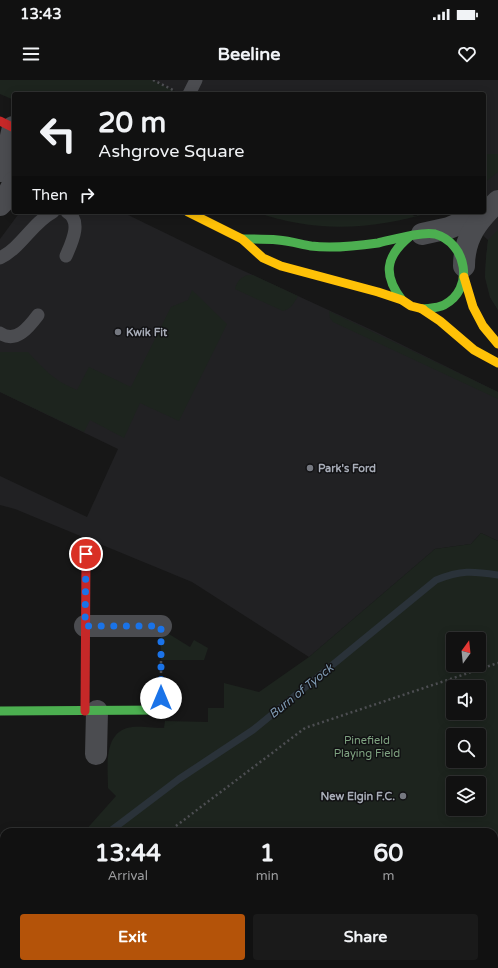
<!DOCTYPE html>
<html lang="en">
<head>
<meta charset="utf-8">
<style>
	body { margin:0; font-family:"Varela Round",sans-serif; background:#1a1a1a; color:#f1f3f6; height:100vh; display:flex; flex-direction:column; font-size:15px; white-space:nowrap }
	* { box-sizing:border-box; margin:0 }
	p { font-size:13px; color:#9c9d9f }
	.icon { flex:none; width:22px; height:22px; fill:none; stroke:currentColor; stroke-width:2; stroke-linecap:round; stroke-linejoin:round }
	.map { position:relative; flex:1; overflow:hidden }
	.drawer { position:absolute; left:0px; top:748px; width:498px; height:140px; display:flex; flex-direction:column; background:#111; border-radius:12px 12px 0 0; box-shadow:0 2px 10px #0003,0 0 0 1px #303131 }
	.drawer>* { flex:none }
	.guide { position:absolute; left:12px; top:12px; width:474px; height:122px; border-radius:4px; box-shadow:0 2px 10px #0003,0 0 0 1px #303131; background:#111; color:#f1f3f6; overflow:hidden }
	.needle { width:26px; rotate:15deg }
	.fabs { position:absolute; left:446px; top:552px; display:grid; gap:8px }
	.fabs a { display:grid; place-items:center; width:40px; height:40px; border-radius:4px; background:#111; box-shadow:0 2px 10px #0003,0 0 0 1px #303131; font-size:20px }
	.pin { position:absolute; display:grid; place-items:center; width:34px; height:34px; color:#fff; margin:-17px; border:2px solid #fff; border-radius:50%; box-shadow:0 1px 4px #0007 }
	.me { position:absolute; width:44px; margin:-22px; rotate:0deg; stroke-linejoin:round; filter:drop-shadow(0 0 3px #0008) }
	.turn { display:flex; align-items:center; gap:14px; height:84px; padding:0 20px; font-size:18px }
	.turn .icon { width:52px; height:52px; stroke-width:2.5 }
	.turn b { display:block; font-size:28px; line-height:34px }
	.then { display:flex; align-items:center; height:38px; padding:0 20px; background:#0003; gap:8px; font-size:15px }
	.eta { display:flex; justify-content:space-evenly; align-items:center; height:68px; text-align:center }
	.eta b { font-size:24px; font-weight:800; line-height:28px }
	.button { display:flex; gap:8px; margin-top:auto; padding:8px 20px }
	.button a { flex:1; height:46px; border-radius:4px; background:#b45309; color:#fff; font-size:16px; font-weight:800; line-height:46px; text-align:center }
	.button a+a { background:#1a1a1a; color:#f1f3f6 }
	.status { display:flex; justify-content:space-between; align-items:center; height:28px; padding:0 20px; background:#111; direction:ltr }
	.status svg { height:11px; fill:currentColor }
	header { display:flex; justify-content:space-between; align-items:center; height:52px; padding:0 20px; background:#111; font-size:18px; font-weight:800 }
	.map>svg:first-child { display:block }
</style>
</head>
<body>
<div class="status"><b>13:43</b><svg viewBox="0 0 49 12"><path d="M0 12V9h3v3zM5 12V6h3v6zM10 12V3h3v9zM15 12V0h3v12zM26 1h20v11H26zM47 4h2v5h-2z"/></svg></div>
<header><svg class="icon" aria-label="menu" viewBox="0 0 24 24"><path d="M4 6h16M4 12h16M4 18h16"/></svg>Beeline<svg class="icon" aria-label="heart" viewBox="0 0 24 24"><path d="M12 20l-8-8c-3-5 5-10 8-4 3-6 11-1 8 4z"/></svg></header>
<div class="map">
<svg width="498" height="888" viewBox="0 0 498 888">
	<rect width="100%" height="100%" fill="#171717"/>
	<g fill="#212123">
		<polygon points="153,0 498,0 498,230 490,217 485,197 486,178 488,160 457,132 484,132 484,14 180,14"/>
		<polygon points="20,132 122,132 233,186 374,251 498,312 498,461 481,453 471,464 435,469 309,577 192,502 15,429 0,425 0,396 87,437 118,369 0,312 0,159"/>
	</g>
	<g fill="#1d241e" fill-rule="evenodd">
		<polygon points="0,0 153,0 180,14 14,14 14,20 0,14"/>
		<polygon points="484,74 498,74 498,92 484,103"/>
		<path d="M256,132H407L416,137L419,132H431C374,150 313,153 256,132Z"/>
		<polygon points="498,150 498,230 490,217 485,197 486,178 488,160"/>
		<path d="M248,195H253L298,216C294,223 291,229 283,231L235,209C237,201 241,197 248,195Z"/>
		<path d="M192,210L227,244L179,341L140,323L124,358L90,340L84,352L0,312V272H28C45,290 53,300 77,310L89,287L131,307L171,227L188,220Z"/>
		<polygon points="329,231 498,312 498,319 333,242 330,238"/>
		<path d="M481,453L498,461V888H0V833H4V884H494V752H84L116,716L108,708C108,689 103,655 127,648C137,645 154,648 164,648L165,641L208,642V628H224V603L259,612L309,577L435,469L471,464ZM453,559H479V585H453ZM453,607H479V633H453ZM453,655H479V681H453ZM453,703H479V729H453Z"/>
		<polygon points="161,551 164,551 190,567 194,560 208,568 204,580 161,580"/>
	</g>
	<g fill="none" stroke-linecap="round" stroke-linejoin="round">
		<g stroke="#2a3239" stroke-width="7">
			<path d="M109,752L179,699L253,650L436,500C461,490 472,491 498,495"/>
			<polyline points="0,858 4,854"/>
		</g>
		<g stroke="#4d4e52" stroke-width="2.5" stroke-dasharray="2 3" stroke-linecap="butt">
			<polyline points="153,0 173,10"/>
			<polyline points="161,608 161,569"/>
			<polyline points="168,752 305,648 498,583"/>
			<polyline points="0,880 4,877"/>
			<polyline points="97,884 100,888"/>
		</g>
		<g stroke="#4b4c50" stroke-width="13">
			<polyline points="189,14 196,0"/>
			<path d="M66,176C71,164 83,141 67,132"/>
			<path d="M0,178C22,167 32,143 53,132"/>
			<path d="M0,253C16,264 29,247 38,235"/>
		</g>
		<g stroke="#4b4c50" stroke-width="22">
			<polyline points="0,91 6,79 13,47"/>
			<polyline points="0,125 5,120 14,102"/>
			<polyline points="422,154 449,148 485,133"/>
			<path d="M464,186C464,157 478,140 498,121"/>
			<polyline points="85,546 161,546"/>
			<polyline points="96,674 97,631"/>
		</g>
		<g stroke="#4caf50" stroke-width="9">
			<path d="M242,159C254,159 266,159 278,160C290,161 300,164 311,166C333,169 357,166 378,163C392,160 422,151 435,154C467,163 475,209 444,225C438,228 430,228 423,229"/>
			<path d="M402,220C383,195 385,177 409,157"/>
			<polyline points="0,631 165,630"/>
		</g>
		<g stroke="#ffc107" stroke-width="9">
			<polyline points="188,132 242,159 263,178 281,186 378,212 402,220 411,226 423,229"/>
			<polyline points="464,197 473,227 483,246 498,264"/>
			<polyline points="422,229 440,241 474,270 498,283"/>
		</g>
		<g stroke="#c62828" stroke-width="9">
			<polyline points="0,41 14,48"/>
			<polyline points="85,631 86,475"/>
		</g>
	</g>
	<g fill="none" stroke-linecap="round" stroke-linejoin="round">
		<polyline stroke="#1a73e8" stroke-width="7" stroke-dasharray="0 12.6" points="86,474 85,546 161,546 161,618"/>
	</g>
	<g fill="#757880" stroke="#111113" stroke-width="1.5">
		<circle cx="118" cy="252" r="4"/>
		<circle cx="310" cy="388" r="4"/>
		<circle cx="403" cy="716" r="4"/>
	</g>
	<g text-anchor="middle" stroke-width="3" stroke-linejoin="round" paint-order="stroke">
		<g font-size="11" font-weight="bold" fill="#a8adb8" stroke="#111113" text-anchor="start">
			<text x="126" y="256">Kwik Fit</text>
			<text x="318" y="392">Park's Ford</text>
			<text x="395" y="720" text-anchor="end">New Elgin F.C.</text>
		</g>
		<g font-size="11" fill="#7fa381" stroke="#111113">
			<text x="367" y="664">Pinefield<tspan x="367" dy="13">Playing Field</tspan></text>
		</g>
		<g font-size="12" font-style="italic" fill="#7f9bb3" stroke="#111113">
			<text transform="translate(301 611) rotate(-39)" y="4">Burn of Tyock</text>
		</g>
	</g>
</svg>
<div class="fabs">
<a><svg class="needle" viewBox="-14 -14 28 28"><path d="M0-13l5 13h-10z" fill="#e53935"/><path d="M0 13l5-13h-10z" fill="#9c9d9f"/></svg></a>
<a><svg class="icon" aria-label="sound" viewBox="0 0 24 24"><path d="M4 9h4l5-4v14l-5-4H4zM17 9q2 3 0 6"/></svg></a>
<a><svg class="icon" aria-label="search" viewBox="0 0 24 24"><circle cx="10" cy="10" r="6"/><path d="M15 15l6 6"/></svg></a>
<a><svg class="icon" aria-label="layers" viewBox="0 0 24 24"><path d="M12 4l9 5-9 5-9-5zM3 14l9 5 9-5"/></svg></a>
</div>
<div class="pin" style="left:86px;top:474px;background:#d93025"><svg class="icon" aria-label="arrive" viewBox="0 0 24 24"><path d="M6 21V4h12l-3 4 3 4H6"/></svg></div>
<svg class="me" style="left:161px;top:618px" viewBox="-20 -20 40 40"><circle r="19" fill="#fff"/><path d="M0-13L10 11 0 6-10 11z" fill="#1a73e8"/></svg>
<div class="guide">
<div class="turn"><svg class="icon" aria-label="left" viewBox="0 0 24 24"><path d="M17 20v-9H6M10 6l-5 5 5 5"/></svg><div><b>20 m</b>Ashgrove Square</div></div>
<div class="then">Then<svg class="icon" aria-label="right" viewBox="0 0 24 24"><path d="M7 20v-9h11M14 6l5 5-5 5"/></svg></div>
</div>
<section class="drawer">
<div class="eta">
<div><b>13:44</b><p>Arrival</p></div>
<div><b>1</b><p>min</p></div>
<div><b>60</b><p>m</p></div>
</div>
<div class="button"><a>Exit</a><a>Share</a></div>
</section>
</div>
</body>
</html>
